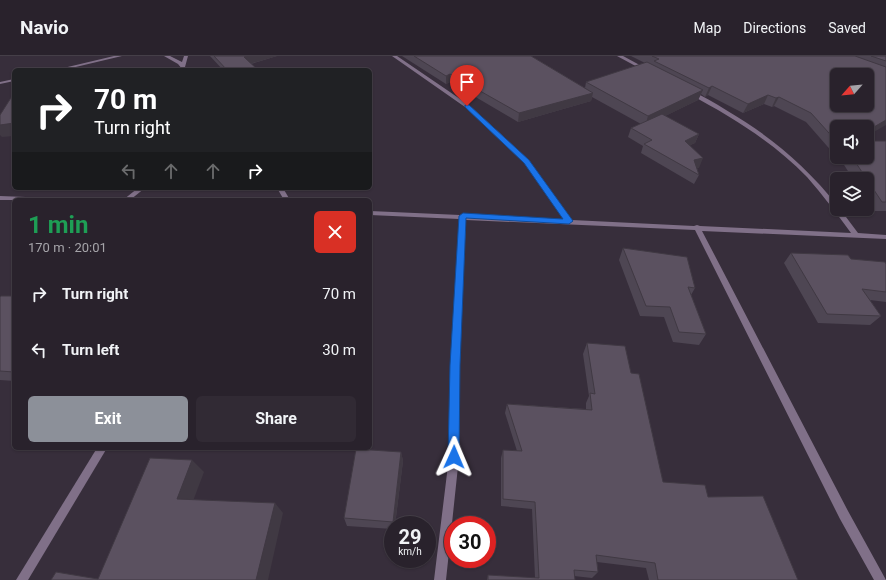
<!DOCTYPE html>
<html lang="en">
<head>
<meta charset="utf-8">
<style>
	body { margin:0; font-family:Roboto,sans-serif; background:#312a34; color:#f1f3f6; height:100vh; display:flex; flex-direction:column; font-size:15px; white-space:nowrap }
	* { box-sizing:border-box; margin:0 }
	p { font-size:13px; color:#a5a4a9 }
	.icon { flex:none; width:22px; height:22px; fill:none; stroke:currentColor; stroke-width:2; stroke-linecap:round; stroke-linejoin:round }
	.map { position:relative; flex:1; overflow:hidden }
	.sheet { position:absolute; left:12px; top:142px; width:360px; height:252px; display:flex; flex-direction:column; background:#29222c; border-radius:6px; box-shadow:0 1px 3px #0004,0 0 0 1px #453f48 }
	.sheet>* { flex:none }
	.top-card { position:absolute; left:12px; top:12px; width:360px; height:122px; border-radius:6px; box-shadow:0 1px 3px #0004,0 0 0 1px #453f48; background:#202124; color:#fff; overflow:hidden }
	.needle { width:26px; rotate:243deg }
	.fabs { position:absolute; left:830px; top:12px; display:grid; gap:8px }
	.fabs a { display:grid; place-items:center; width:44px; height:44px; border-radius:6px; background:#29222c; box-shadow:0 1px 3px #0004,0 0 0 1px #453f48; font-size:20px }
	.speed { position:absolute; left:384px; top:460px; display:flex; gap:8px; font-size:20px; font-weight:700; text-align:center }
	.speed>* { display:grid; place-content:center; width:52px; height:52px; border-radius:50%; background:#29222c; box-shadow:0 1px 3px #0004,0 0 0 1px #453f48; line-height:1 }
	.speed small { font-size:10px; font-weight:400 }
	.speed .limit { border:6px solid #d22; background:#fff; color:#111 }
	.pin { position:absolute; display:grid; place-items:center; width:34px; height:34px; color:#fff; margin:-41px -17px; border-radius:50% 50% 50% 0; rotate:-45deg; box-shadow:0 0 4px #0007 }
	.pin .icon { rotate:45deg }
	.me { position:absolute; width:44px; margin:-22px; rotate:1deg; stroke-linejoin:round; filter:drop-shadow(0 0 3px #0008) }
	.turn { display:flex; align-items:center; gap:14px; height:84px; padding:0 16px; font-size:18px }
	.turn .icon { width:52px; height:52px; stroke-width:2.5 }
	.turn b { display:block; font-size:28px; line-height:34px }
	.lanes { display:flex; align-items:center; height:38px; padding:0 16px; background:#0003; justify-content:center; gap:20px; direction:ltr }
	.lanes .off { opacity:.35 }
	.round { display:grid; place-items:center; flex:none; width:42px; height:42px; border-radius:6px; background:#312a34 }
	.head { display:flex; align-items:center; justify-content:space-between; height:68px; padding:0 16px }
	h1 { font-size:24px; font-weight:700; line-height:30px; color:#1e9e55 }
	.cta { display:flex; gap:8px; margin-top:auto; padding:8px 16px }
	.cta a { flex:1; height:46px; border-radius:6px; background:#8c9099; color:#fff; font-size:16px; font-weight:700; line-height:46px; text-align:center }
	.cta a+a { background:#312a34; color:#f1f3f6 }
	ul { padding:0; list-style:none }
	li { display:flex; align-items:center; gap:12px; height:56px; padding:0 16px }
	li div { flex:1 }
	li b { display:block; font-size:15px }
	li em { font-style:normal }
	header { display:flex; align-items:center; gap:24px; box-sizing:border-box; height:56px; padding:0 20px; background:#29222c; border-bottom:1px solid #453f48 }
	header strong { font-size:19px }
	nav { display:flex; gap:22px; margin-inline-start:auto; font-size:14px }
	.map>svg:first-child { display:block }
</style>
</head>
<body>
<header>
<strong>Navio</strong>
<nav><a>Map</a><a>Directions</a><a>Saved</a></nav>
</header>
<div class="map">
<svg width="886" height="524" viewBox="0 0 886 524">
	<rect width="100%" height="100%" fill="#372e3b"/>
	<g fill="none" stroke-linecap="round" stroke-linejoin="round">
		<g fill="#807088" fill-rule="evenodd">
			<polygon points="114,0 122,0 63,14 55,14"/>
			<polygon points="164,0 170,0 182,6 184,0 188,0 185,11 187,14 183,14 178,8"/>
			<path d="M392,0H397L469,49L504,81L528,104L572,164L694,170L697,169L700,170L851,177C837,158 823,139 807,121C773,86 732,61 689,38V36L691,35C703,40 715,47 726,54C769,79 806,110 837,149V153H840L858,177L886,179V183L702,175L848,455L886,524H874L840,463L695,174L466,164L459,309V401L446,524H434L449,401L451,309L459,163L370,159V155L460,159L463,158L466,159L565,164L524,106L500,83L465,51Z"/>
			<polygon points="617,0 623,0 647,13 643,14"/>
			<polygon points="14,23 14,25 0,28 0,26"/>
			<polygon points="138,132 145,132 130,144 123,144"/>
			<polygon points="277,132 283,132 290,144 284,144"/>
			<polygon points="0,140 51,142 54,144 0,144"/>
			<polygon points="97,392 107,392 28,524 16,524"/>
		</g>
	</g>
	<g fill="#4e4653">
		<polygon points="210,0 277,0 251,8 258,14 223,14"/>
		<polygon points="402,0 531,0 585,32 586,26 645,7 631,0 886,0 886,69 837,71 837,98 836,97 834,98 806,66 774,50 772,51 764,48 743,57 708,39 705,41 701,38 698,44 665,60 699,78 695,87 690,89 699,112 697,112 699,119 694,128 641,97 643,90 628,81 631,72 641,68 592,41 591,45 518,66 450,26 446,28"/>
		<polygon points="886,86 886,155 874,155 867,144 867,123 853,123 839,101 867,101"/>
		<polygon points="623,192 695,232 691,239 706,278 699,289 673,286 664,261 640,260 619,204"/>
		<polygon points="791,197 851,203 886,208 886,246 870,244 881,260 870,269 818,267 784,207"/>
		<polygon points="14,240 14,325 0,324 0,241"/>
		<polygon points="587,287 631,317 663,426 708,441 798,524 649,524 646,512 597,506 598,516 592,522 574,520 575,524 487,524 488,519 535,522 532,453 501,450 501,402 503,394 517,395 505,357 507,348 586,353 586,347 589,340 583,298"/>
		<polygon points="401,396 403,405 395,469 393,469 393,473 347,470 344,462"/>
	</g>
	<g fill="#403943">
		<polygon points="248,0 277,0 246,9 244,1"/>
		<polygon points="450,18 450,26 446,28 446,20"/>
		<polygon points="712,30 708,39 705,41 709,32"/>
		<polygon points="703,34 698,44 645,70 648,60"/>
		<polygon points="593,37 591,45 518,66 519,57"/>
		<polygon points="768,39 764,48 743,57 748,48"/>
		<polygon points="779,41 774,50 772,51 776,42"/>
		<polygon points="886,64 886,69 867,80 867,75"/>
		<polygon points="14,67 14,80 2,81 0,79 0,69"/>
		<polygon points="699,78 695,87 681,94 685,85"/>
		<polygon points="703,102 699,112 690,113 694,104"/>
		<polygon points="401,396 403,405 395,469 393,469 393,466"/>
		<polygon points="192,404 204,416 190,453 177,443"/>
		<polygon points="275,447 283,457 268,524 256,524"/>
	</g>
	<g fill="#5b5160" stroke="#403943" fill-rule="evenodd">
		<polygon points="214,0 248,0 244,1 258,14 227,14"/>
		<polygon points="414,0 531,0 593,37 519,57 450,18 446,20"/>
		<path d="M652,0H855L886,11V64L867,75V71H837V86L811,57L779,41L776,42L768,39L748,48L712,30L709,32L654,5L659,3ZM837,19H867V49H837Z"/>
		<polygon points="871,0 886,0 886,5"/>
		<polygon points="647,6 703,34 648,60 586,26"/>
		<polygon points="14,37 14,67 0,69 0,59"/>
		<polygon points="662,58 699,78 685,85 703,102 694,104 699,119 644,88 652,84 631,72"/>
		<polygon points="867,85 886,85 886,146 882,146 852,101 867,101"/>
		<polygon points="623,192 687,201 695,232 688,231 706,278 679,276 670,251 646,250"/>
		<polygon points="791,197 848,199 851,203 885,206 886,208 886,236 862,233 881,260 827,258"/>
		<polygon points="1,240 14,240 14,316 0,315 0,241"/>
		<polygon points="587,287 625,290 631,317 639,318 663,426 705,429 708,441 763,440 798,524 658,524 655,507 596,499 598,516 574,514 575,524 488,524 488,519 539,522 535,446 503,443 503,394 522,395 507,348 592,354 590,337 595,338"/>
		<polygon points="356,393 401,396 393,466 344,462"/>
		<polygon points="150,402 192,404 177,443 275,447 256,524 51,524 56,516 98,523"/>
	</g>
	<polygon fill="#1a73e8" stroke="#114b97" points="465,49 469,49 529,104 573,165 569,168 466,162 460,309 459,401 458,405 454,406 450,405 448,401 450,309 459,160 463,157 563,163 524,107 465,51"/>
</svg>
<div class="fabs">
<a><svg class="needle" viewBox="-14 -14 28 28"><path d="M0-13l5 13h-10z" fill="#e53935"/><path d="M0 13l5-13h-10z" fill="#a5a4a9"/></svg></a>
<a><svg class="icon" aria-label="sound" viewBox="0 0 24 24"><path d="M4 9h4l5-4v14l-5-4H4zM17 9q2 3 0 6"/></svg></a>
<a><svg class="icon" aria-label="layers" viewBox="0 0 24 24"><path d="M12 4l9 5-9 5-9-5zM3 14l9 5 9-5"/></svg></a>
</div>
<div class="speed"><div>29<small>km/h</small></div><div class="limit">30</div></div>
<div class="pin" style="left:467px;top:50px;background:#d93025"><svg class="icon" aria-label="arrive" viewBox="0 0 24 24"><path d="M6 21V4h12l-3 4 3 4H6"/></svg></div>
<svg class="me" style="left:454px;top:401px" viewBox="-20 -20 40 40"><path d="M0-17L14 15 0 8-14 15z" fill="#1a73e8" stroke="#fff" stroke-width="4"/></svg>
<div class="top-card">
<div class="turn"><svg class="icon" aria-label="right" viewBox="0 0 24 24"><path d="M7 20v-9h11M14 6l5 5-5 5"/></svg><div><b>70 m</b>Turn right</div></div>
<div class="lanes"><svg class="icon off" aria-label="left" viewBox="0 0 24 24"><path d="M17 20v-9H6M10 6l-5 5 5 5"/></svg><svg class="icon off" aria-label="ahead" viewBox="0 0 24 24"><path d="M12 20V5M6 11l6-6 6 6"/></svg><svg class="icon off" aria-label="ahead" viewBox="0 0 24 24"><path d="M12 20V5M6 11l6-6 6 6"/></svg><svg class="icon" aria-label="right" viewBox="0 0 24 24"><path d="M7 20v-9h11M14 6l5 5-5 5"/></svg></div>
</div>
<section class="sheet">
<div class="head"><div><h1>1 min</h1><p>170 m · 20:01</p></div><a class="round" style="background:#d93025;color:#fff"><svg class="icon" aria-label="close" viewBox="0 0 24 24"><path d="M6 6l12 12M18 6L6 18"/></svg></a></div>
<ul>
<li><svg class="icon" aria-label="right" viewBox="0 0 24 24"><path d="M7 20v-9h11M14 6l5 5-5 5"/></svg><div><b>Turn right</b></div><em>70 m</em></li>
<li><svg class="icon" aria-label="left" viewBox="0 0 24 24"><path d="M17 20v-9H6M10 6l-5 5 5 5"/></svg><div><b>Turn left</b></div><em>30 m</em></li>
</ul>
<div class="cta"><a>Exit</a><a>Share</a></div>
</section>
</div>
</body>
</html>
